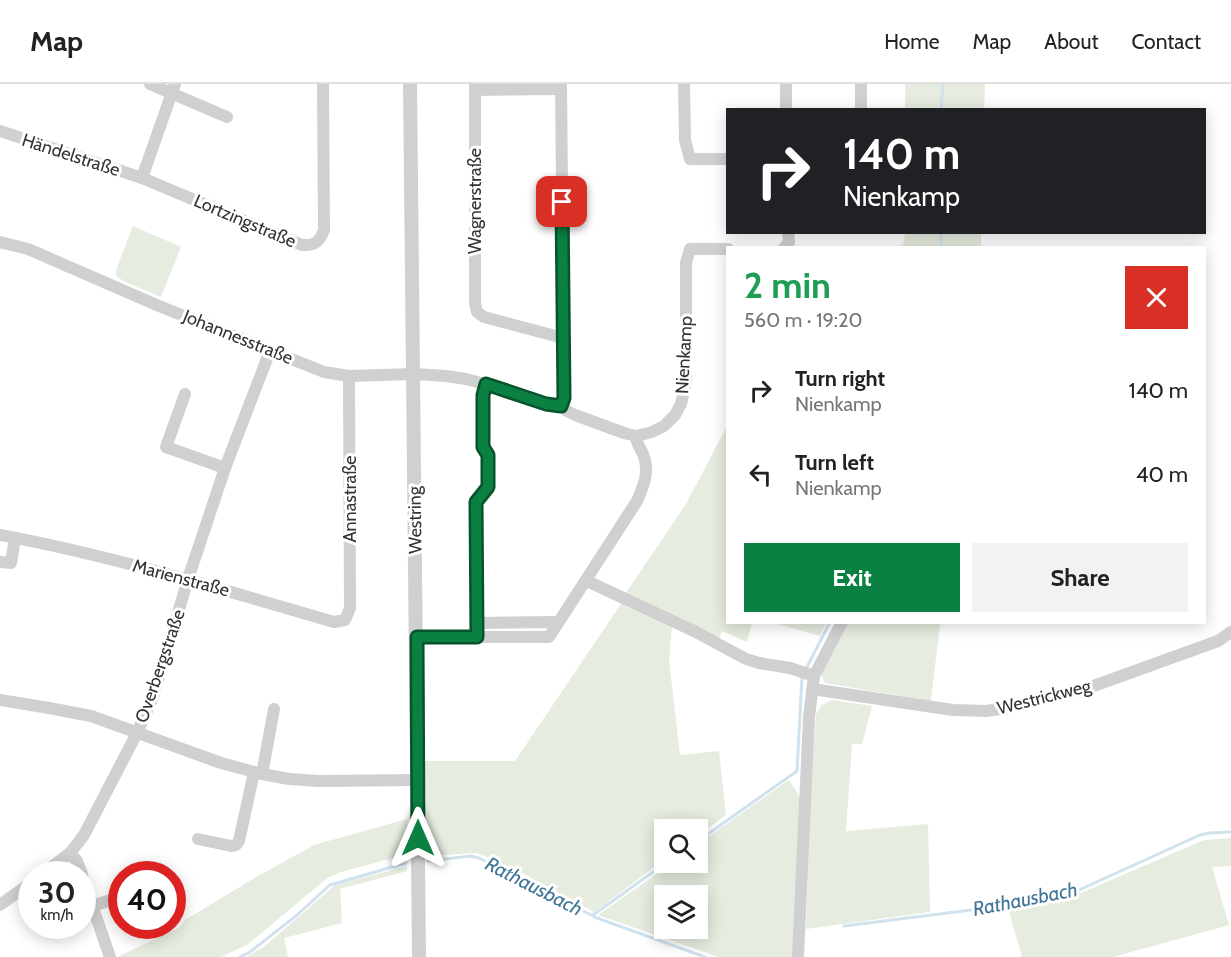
<!DOCTYPE html>
<html lang="en">
<head>
<meta charset="utf-8">
<style>
	body { margin:0; font-family:Cabin,sans-serif; background:#f2f2f2; color:#222; height:100vh; display:flex; flex-direction:column; font-size:22px; white-space:nowrap }
	* { box-sizing:border-box; margin:0 }
	p { font-size:20px; color:#767676 }
	.icon { flex:none; width:33px; height:33px; fill:none; stroke:currentColor; stroke-width:2; stroke-linecap:round; stroke-linejoin:round }
	.map { position:relative; flex:1; overflow:hidden }
	.sheet { position:absolute; left:726px; top:162px; width:480px; height:378px; display:flex; flex-direction:column; background:#fff; border-radius:0px; box-shadow:0 3px 15px #0003 }
	.sheet>* { flex:none }
	.guide { position:absolute; left:726px; top:24px; width:480px; height:126px; border-radius:0px; box-shadow:0 3px 15px #0003; background:#202124; color:#fff; overflow:hidden }
	.controls { position:absolute; left:654px; top:735px; display:grid; gap:12px }
	.controls a { display:grid; place-items:center; width:54px; height:54px; border-radius:0px; background:#fff; box-shadow:0 3px 15px #0003; font-size:30px }
	.speed { position:absolute; left:18px; top:777px; display:flex; gap:12px; font-size:30px; font-weight:700; text-align:center }
	.speed>* { display:grid; place-content:center; width:78px; height:78px; border-radius:50%; background:#fff; box-shadow:0 3px 15px #0003; line-height:1 }
	.speed small { font-size:15px; font-weight:400 }
	.speed .limit { border:9px solid #d22; background:#fff; color:#111 }
	.pin { position:absolute; display:grid; place-items:center; width:51px; height:51px; color:#fff; margin:-26px; border-radius:12px; box-shadow:0 3px 9px #0006 }
	.me { position:absolute; width:66px; margin:-33px; rotate:0deg; stroke-linejoin:round; filter:drop-shadow(0 0 4px #0008) }
	.turn { display:flex; align-items:center; gap:21px; height:126px; padding:0 18px; font-size:27px }
	.turn .icon { width:78px; height:78px; stroke-width:2.5 }
	.turn b { display:block; font-size:42px; line-height:51px }
	.round { display:grid; place-items:center; flex:none; width:63px; height:63px; border-radius:0px; background:#f2f2f2 }
	.head { display:flex; align-items:center; justify-content:space-between; height:102px; padding:0 18px }
	h1 { font-size:36px; font-weight:700; line-height:45px; color:#1e9e55 }
	.cta { display:flex; gap:12px; margin-top:auto; padding:12px 18px }
	.cta a { flex:1; height:69px; border-radius:0px; background:#0b8043; color:#fff; font-size:24px; font-weight:700; line-height:69px; text-align:center }
	.cta a+a { background:#f2f2f2; color:#222 }
	ul { padding:0; list-style:none }
	li { display:flex; align-items:center; gap:18px; height:84px; padding:0 18px }
	li div { flex:1 }
	li b { display:block; font-size:22px }
	li em { font-style:normal }
	header { display:flex; align-items:center; gap:36px; box-sizing:border-box; height:84px; padding:0 30px; background:#fff; border-bottom:2px solid #e0e0e0 }
	header strong { font-size:28px }
	nav { display:flex; gap:33px; margin-inline-start:auto; font-size:21px }
	.map>svg:first-child { display:block }
</style>
</head>
<body>
<header>
<strong>Map</strong>
<nav><a>Home</a><a>Map</a><a>About</a><a>Contact</a></nav>
</header>
<div class="map">
<svg width="1231" height="873" viewBox="0 0 1231 873">
	<rect width="100%" height="100%" fill="#fff"/>
	<g fill="#e6ecdf" fill-rule="evenodd">
		<polygon points="905,0 985,0 984,25 905,25"/>
		<polygon points="133,142 181,163 161,213 123,197 116,191 117,183"/>
		<polygon points="905,149 981,149 981,163 894,163 903,161"/>
		<polygon points="727,342 728,538 752,539 747,558 722,547 719,554 674,531 626,509 686,420"/>
		<polygon points="621,520 672,543 669,577 680,671 719,667 726,731 698,752 698,746 664,746 664,776 594,828 522,789 477,769 427,772 425,677 515,677"/>
		<polygon points="774,539 826,538 826,539 820,552"/>
		<polygon points="847,539 951,539 940,540 931,617 825,599 821,590"/>
		<polygon points="832,616 872,622 862,660 852,660 846,747 928,740 930,828 806,845 811,704 816,630 822,621"/>
		<path d="M789,696L799,712L800,721L793,873H718L598,831L672,779L698,778V760ZM664,812H698V844H664Z"/>
		<polygon points="407,735 407,770 341,788 327,794 247,861 221,873 117,873 179,844 185,836 258,792 314,761"/>
		<polygon points="1231,754 1231,782 1212,783 1229,841 1113,873 1022,873 1008,824 1081,809 1204,756"/>
		<polygon points="407,782 407,787 340,805 342,839 284,854 288,873 246,873 265,862 335,801"/>
	</g>
	<g fill="none" stroke-linecap="round" stroke-linejoin="round">
		<g stroke="#cfe2ee" stroke-width="3">
			<polyline points="941,26 943,0"/>
			<polyline points="940,148 942,164"/>
			<polyline points="806,585 830,538"/>
			<polyline points="698,757 797,687 802,594 803,591"/>
			<polyline points="428,777 471,772 479,774 597,834 705,873"/>
			<polyline points="593,831 667,778"/>
			<polyline points="844,842 1011,821 1079,806 1200,751 1210,749 1231,748"/>
			<polyline points="240,873 250,868 297,831 330,801 406,779"/>
		</g>
		<g stroke="#d0d0d0" stroke-width="12">
			<polyline points="150,0 227,33"/>
			<polyline points="475,0 475,219 477,228 484,233 563,254"/>
			<polyline points="684,0 685,56 690,75 728,75"/>
			<polyline points="786,0 786,26"/>
			<polyline points="475,6 561,5"/>
			<polyline points="861,26 861,0"/>
			<path d="M0,47L142,94L302,161C315,162 320,157 324,146L323,0"/>
			<polyline points="142,94 175,0"/>
			<polyline points="0,158 28,165 159,222 324,288 349,292 414,290 446,292 466,295 514,308 546,319 561,322 567,327 575,331 624,349 636,352 652,348 664,342 675,331 681,320 686,298 686,179 690,165 728,165"/>
			<polyline points="784,164 789,158 788,148"/>
			<polyline points="185,310 166,363 225,384"/>
			<polyline points="561,322 564,314 561,0"/>
			<path d="M0,451C113,472 224,506 334,538L345,536L350,524L349,292"/>
			<polyline points="0,478 11,479 15,454"/>
			<polyline points="587,497 694,547 746,575 759,579 790,584 814,592"/>
			<polyline points="477,539 558,538"/>
			<path d="M417,553H549L637,417C644,401 650,387 643,370C640,363 636,359 636,352"/>
			<polyline points="477,553 476,418 488,403 488,371 483,363 483,311 486,300"/>
			<polyline points="812,605 953,626 985,627 1008,624 1088,604 1218,557 1231,548"/>
			<polyline points="0,616 49,624 91,632 221,679 262,690 289,695 319,697 418,696"/>
			<polyline points="262,690 274,625"/>
			<polyline points="198,755 231,762 236,761 239,757 254,688"/>
			<polyline points="70,769 77,777 82,790"/>
			<polyline points="42,790 70,769 84,751 137,649 153,613 188,495 225,384 270,267"/>
			<polyline points="82,792 110,873"/>
			<polyline points="0,821 32,798"/>
			<polyline points="93,822 122,812"/>
			<polyline points="798,873 809,633 814,592 842,538"/>
		</g>
		<polyline stroke="#d0d0d0" stroke-width="14" points="410,0 419,873"/>
	</g>
	<g fill="none" stroke-linecap="round" stroke-linejoin="round">
		<defs>
			<polyline id="route" points="418,754 417,553 477,553 476,418 488,403 488,371 483,363 483,311 486,300 546,320 561,322 564,314 562,118"/>
		</defs>
		<use href="#route" stroke="#07532c" stroke-width="15"/>
		<use href="#route" stroke="#0b8043" stroke-width="10"/>
	</g>
	<g text-anchor="middle" stroke-width="6" stroke-linejoin="round" paint-order="stroke">
		<g font-size="18" fill="#333" stroke="#fff">
			<text transform="translate(71 71) rotate(18)" y="6">Händelstraße</text>
			<text transform="translate(475 117) rotate(-90)" y="6">Wagnerstraße</text>
			<text transform="translate(245 137) rotate(23)" y="6">Lortzingstraße</text>
			<text transform="translate(238 253) rotate(22)" y="6">Johannesstraße</text>
			<text transform="translate(684 271) rotate(-87)" y="6">Nienkamp</text>
			<text transform="translate(350 415) rotate(-90)" y="6">Annastraße</text>
			<text transform="translate(415 436) rotate(-91)" y="6">Westring</text>
			<text transform="translate(181 494) rotate(15)" y="6">Marienstraße</text>
			<text transform="translate(160 582) rotate(-71)" y="6">Overbergstraße</text>
			<text transform="translate(1044 613) rotate(-14)" y="6">Westrickweg</text>
		</g>
		<g font-size="20" font-style="italic" fill="#3f7597" stroke="#fff">
			<text transform="translate(534 802) rotate(27)" y="7">Rathausbach</text>
			<text transform="translate(1025 815) rotate(-11)" y="7">Rathausbach</text>
		</g>
	</g>
</svg>
<div class="controls">
<a><svg class="icon" aria-label="search" viewBox="0 0 24 24"><circle cx="10" cy="10" r="6"/><path d="M15 15l6 6"/></svg></a>
<a><svg class="icon" aria-label="layers" viewBox="0 0 24 24"><path d="M12 4l9 5-9 5-9-5zM3 14l9 5 9-5"/></svg></a>
</div>
<div class="speed"><div>30<small>km/h</small></div><div class="limit">40</div></div>
<div class="pin" style="left:562px;top:118px;background:#d93025"><svg class="icon" aria-label="arrive" viewBox="0 0 24 24"><path d="M6 21V4h12l-3 4 3 4H6"/></svg></div>
<svg class="me" style="left:418px;top:754px" viewBox="-20 -20 40 40"><path d="M0-17L14 15 0 8-14 15z" fill="#0b8043" stroke="#fff" stroke-width="4"/></svg>
<div class="guide">
<div class="turn"><svg class="icon" aria-label="right" viewBox="0 0 24 24"><path d="M7 20v-9h11M14 6l5 5-5 5"/></svg><div><b>140 m</b>Nienkamp</div></div>
</div>
<section class="sheet">
<div class="head"><div><h1>2 min</h1><p>560 m · 19:20</p></div><a class="round" style="background:#d93025;color:#fff"><svg class="icon" aria-label="close" viewBox="0 0 24 24"><path d="M6 6l12 12M18 6L6 18"/></svg></a></div>
<ul>
<li><svg class="icon" aria-label="right" viewBox="0 0 24 24"><path d="M7 20v-9h11M14 6l5 5-5 5"/></svg><div><b>Turn right</b><p>Nienkamp</p></div><em>140 m</em></li>
<li><svg class="icon" aria-label="left" viewBox="0 0 24 24"><path d="M17 20v-9H6M10 6l-5 5 5 5"/></svg><div><b>Turn left</b><p>Nienkamp</p></div><em>40 m</em></li>
</ul>
<div class="cta"><a>Exit</a><a>Share</a></div>
</section>
</div>
</body>
</html>
